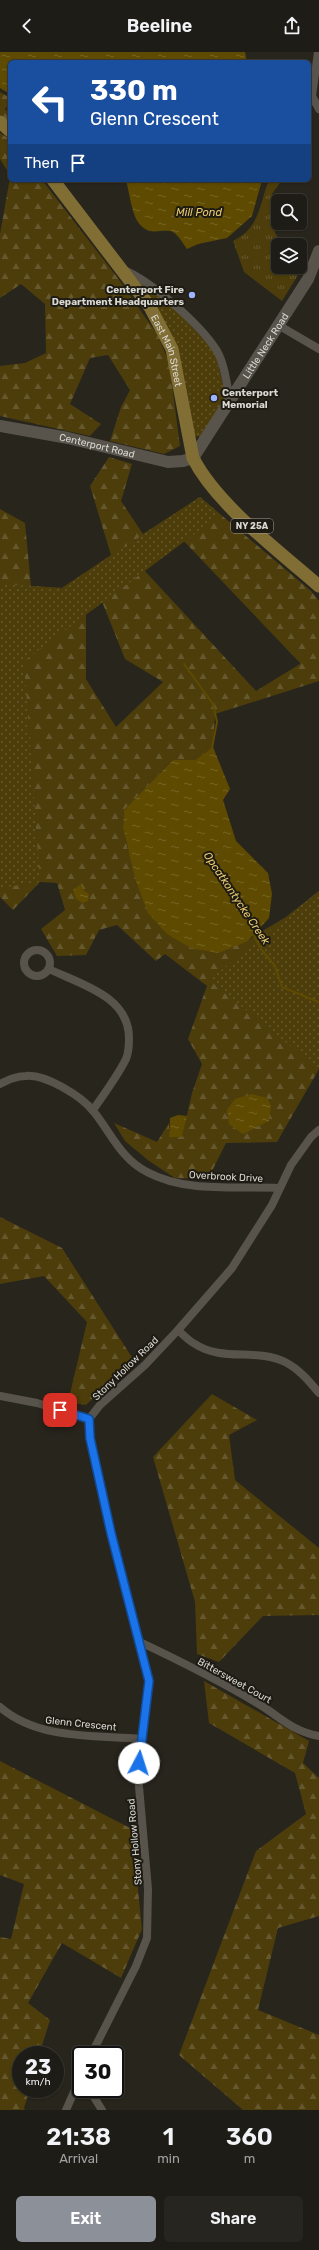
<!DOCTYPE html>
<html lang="en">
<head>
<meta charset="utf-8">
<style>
	body { margin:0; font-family:Rubik,sans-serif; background:#26251f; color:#f1f3f6; height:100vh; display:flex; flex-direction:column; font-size:15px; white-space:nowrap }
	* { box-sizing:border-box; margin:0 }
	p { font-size:13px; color:#a1a1a1 }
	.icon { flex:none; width:22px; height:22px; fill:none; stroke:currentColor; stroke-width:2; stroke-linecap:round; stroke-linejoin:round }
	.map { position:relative; height:2058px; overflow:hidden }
	.side { display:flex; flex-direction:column; background:#1e1c16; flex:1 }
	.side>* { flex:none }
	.hud { position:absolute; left:8px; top:8px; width:303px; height:122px; border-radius:6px; box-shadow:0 1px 3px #0004,0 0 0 1px #3c3a35; background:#1a4fa0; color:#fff; overflow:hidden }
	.controls { position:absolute; left:271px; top:142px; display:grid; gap:8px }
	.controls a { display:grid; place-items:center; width:36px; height:36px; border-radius:6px; background:#1e1c16; box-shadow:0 1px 3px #0004,0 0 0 1px #3c3a35; font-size:20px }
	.speed { position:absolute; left:12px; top:1994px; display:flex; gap:8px; font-size:20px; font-weight:700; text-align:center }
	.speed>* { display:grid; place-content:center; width:52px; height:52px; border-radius:50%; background:#1e1c16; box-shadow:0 1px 3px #0004,0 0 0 1px #3c3a35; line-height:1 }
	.speed small { font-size:10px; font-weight:400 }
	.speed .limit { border:2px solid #111; border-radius:6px; background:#fff; color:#111 }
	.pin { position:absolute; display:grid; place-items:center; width:34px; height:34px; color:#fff; margin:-17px; border-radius:8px; box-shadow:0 2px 6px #0006 }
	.me { position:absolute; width:44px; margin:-22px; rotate:5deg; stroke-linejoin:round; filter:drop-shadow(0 0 3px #0008) }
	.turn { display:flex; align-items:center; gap:14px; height:84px; padding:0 16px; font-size:18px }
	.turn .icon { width:52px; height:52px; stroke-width:2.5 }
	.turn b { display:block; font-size:28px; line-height:34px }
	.then { display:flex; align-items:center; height:38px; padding:0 16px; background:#0003; gap:8px; font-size:15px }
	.eta { display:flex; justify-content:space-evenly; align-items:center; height:68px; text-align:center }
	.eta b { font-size:24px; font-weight:600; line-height:28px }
	.action { display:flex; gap:8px; margin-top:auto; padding:8px 16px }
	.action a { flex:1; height:46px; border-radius:6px; background:#8c9099; color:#fff; font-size:16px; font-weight:600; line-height:46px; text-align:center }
	.action a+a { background:#26251f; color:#f1f3f6 }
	header { display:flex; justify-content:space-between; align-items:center; height:52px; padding:0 16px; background:#1e1c16; font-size:18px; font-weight:600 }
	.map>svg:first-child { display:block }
</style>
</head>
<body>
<header><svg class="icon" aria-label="back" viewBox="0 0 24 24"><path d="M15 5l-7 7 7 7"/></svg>Beeline<svg class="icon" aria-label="share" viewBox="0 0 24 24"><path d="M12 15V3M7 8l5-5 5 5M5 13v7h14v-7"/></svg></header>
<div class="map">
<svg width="319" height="2058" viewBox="0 0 319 2058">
	<defs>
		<pattern id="grass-tufts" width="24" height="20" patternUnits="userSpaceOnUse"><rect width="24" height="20" fill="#4c3d0b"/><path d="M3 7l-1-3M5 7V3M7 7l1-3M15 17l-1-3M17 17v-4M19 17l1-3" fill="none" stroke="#65582e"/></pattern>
		<pattern id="forest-firs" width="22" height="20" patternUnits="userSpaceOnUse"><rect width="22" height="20" fill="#4c3d0b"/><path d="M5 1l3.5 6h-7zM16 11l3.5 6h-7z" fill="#65582e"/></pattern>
		<pattern id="park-dots" width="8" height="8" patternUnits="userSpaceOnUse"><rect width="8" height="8" fill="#4c3d0b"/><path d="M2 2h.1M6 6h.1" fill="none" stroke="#65582e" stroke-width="1.8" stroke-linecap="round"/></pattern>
		<pattern id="water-ripples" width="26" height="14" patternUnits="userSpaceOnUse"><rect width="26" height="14" fill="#5e4b01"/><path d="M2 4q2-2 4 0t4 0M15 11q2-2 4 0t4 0" fill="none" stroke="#746425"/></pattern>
	</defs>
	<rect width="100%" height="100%" fill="#28251d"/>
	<path fill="url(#grass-tufts)" d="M269,128H282L272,142L275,181L284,193H278V215H294L298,223L282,249L244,220L233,189C260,176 259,153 269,128Z"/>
	<g fill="url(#forest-firs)" fill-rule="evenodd">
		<polygon points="0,40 10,46 10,51 5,57 10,62 10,73 0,67"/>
		<polygon points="0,81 10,87 10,123 0,107"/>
		<polygon points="10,126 42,128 117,225 157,282 169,310 180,394 164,402 110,389 121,355 130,338 108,303 90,306 70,352 101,372 90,384 0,364 0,314 25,311 46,301 45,252 21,232 0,246 0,182"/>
		<path d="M109,405L132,412L121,449L143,482L200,445L311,539L319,549V629L215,662L213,695L195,708H173L124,758L123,776L128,798L248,889L254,884L286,865L319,839V1017L277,1090L226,1091L208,1127L175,1126L149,1109L125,1089L114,1071L157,1090L169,1071V1085H182L192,1041L202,1012L188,987L207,934L165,902L156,909L117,873L99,878L86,903L57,904L41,877L65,858L57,831L40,830L13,858L0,845V457L25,471L31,534L62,536L111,503L90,434ZM178,483L300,611V612L256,639L144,518ZM101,547L125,607L163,630L116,675L86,627V552Z"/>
		<polygon points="0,1165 62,1196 133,1307 86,1353 68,1350 87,1270 44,1224 0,1232"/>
		<polygon points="212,1342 257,1368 229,1383 235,1428 319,1496 319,1563 263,1564 219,1610 197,1602 195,1550 153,1405"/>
		<polygon points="204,1629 309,1689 303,1711 319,1726 319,1864 278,1876 258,1958 319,1983 319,2058 243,2058 179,2003 256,1799 306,1762 295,1721 209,1671"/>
		<polygon points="0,1709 132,1777 142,1877 121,1926 62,1891 28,1951 50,1968 39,2003 21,2003 21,2037 30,2037 24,2056 25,2058 0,2058 0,1885 11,1887 24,1832 0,1823"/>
	</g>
	<g fill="url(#park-dots)">
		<polygon points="134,224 173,254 215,300 226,345 202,385 192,384 185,344"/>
		<polygon points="200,445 220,463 24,609 40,830 0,836 0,532 62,536"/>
		<polygon points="319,839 319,1017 209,928"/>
	</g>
	<g fill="url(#water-ripples)">
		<polygon points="0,0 245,0 247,10 10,10 10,42 0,36"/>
		<path d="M126,128H262L252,164L227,186L198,192L187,197C183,192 177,180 170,179C159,177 149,185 138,170C132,162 129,139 126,128Z"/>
		<polygon points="213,695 230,737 223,748 236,789 268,821 272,842 269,866 248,889 218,901 191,896 167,882 148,861 136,829 123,776 124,758 173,708 195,708"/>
		<polygon points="81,832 84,839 89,842 88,849 83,851 76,847 73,838"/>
		<polygon points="252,1042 267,1046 271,1054 269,1069 243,1082 229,1072 227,1058 235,1047"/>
		<polygon points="178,1063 187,1064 182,1085 169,1085 170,1066"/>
	</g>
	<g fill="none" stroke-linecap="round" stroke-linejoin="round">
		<g stroke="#5e4b01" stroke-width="2">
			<polyline points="184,612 213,652 217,670 212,696"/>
			<polyline points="253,882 261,897 275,914 282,935 319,950"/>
		</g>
		<g stroke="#58544b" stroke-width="8">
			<polyline points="318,0 312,44 319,57"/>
			<path d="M122,217C151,229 200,272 217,299C225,313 227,334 230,349"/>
			<polyline points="278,273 319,297"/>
			<circle cx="37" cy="911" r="13"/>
			<path d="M49,917C80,932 129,944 129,986C129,993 129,1000 126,1007C117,1025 104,1042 93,1058"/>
			<path d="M0,1032C8,1028 16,1024 26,1024C45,1022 82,1044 94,1060C111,1081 121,1107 147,1120C186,1141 236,1134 279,1136"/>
			<path d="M178,1278C183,1283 189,1289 195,1292C222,1310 257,1296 285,1310C299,1317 309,1329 319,1341"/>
			<polyline points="0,1344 37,1351 89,1367"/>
			<path d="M140,1590C180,1609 220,1629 257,1651C281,1665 291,1679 319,1684"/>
			<path d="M0,1655C38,1688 94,1683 141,1687"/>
			<polyline points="91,2003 136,1914 147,1886 148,1837 138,1723 149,1629 111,1481 90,1386 89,1367 100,1353 145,1313 178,1278 232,1216 272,1153 291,1113 311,1085 319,1078"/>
			<polyline points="89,2037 102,2058"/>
			<polyline points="66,2058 81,2024"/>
		</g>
		<path stroke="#58544b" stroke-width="12" id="s1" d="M0,374L68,386L168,410L183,409L193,406L308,227L319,199"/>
		<g stroke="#806e34" stroke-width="13">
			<polyline points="0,70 10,79"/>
			<path id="s2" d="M53,128L150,255L172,297L193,406C217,453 279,499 319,534"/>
		</g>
	</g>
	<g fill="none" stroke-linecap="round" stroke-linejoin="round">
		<defs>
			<polyline id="route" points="60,1358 89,1367 90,1386 111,1481 149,1629 139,1711"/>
		</defs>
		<use href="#route" stroke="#114b97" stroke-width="10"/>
		<use href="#route" stroke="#1a73e8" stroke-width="7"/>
	</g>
	<g fill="#9eb3fd" stroke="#1e1b13" stroke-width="1.5">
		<circle cx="192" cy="243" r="4"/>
		<circle cx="214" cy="346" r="4"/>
	</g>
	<g text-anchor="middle" stroke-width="4" stroke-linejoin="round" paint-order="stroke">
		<rect fill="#1e1b13" stroke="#a29f99" stroke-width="1" x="231" y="467" width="42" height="14" rx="3"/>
		<g font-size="9" font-weight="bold" fill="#dad8d3">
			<text x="252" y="477">NY 25A</text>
		</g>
		<g font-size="10" font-weight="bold" fill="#dad8d3" stroke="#1e1b13" text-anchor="end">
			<text x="184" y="241">Centerport Fire<tspan x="184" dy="12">Department Headquarters</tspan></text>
			<text x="222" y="344" text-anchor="start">Centerport<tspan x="222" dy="12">Memorial</tspan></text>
		</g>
		<g font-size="10" fill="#dad8d3" stroke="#1e1b13">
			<text dy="4" stroke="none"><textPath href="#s1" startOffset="331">Little Neck Road</textPath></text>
			<text dy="4" stroke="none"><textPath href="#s2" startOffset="207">East Main Street</textPath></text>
			<text dy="4" stroke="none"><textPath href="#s1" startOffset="99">Centerport Road</textPath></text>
			<text transform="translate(226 1124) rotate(3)" y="4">Overbrook Drive</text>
			<text transform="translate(125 1316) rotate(-44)" y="4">Stony Hollow Road</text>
			<text transform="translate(235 1628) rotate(29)" y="4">Bittersweet Court</text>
			<text transform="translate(81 1671) rotate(6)" y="4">Glenn Crescent</text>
			<text transform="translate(134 1790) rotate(-95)" y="4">Stony Hollow Road</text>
		</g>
		<g font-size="11" font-style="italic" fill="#eacb71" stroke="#1e1b13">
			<text x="199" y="164">Mill Pond</text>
			<text transform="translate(237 846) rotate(56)" y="4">Opcatkontycke Creek</text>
		</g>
	</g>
</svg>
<div class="controls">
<a><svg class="icon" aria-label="search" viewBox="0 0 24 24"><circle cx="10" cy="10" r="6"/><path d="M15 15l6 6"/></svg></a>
<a><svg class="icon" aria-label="layers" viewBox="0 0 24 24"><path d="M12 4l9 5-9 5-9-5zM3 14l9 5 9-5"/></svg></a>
</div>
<div class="speed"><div>23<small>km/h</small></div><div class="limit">30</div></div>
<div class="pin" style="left:60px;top:1358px;background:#d93025"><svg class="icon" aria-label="arrive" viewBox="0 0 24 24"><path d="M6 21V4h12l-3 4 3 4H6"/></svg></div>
<svg class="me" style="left:139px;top:1711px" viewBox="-20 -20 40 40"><circle r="19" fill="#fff"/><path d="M0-13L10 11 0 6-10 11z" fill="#1a73e8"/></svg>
<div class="hud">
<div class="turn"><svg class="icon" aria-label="left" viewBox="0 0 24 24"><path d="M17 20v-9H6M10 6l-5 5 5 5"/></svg><div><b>330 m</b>Glenn Crescent</div></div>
<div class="then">Then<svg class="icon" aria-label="arrive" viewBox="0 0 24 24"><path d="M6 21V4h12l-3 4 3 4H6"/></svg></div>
</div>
</div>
<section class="side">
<div class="eta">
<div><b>21:38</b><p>Arrival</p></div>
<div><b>1</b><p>min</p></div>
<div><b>360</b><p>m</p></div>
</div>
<div class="action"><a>Exit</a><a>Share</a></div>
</section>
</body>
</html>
